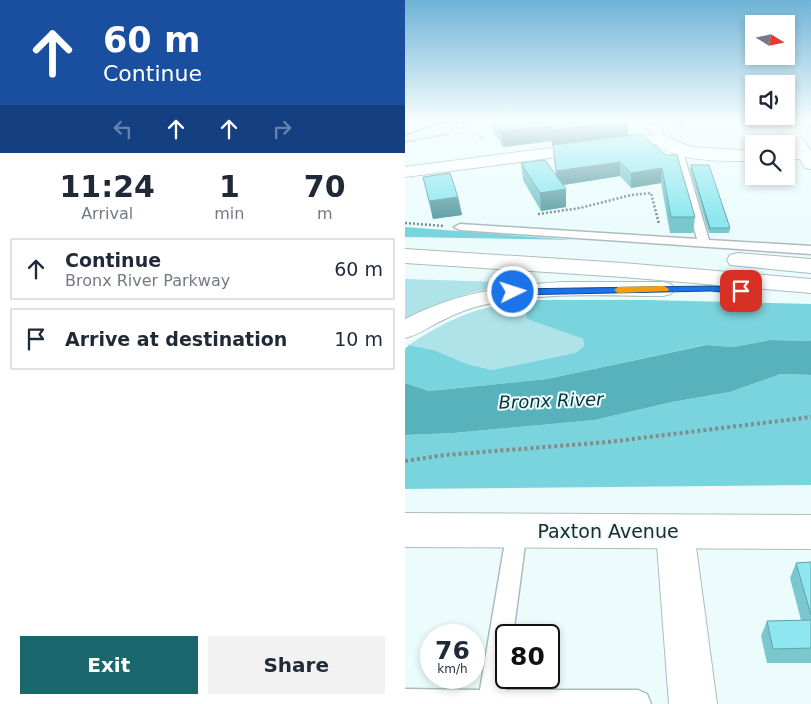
<!DOCTYPE html>
<html lang="en">
<head>
<meta charset="utf-8">
<style>
	body { margin:0; font-family:"DejaVu Sans",sans-serif; background:#f2f2f3; color:#1f2937; height:100vh; display:flex; flex-direction:column; font-size:19px; white-space:nowrap }
	* { box-sizing:border-box; margin:0 }
	p { font-size:16px; color:#747a83 }
	.icon { flex:none; width:28px; height:28px; fill:none; stroke:currentColor; stroke-width:2; stroke-linecap:round; stroke-linejoin:round }
	.map { position:relative; flex:1; overflow:hidden }
	.sheet { display:flex; flex-direction:column; background:#fff; width:405px }
	.sheet>* { flex:none }
	.banner { background:#1a4fa0; color:#fff; overflow:hidden }
	.needle { width:32px; rotate:100deg }
	.tools { position:absolute; left:340px; top:15px; display:grid; gap:10px }
	.tools a { display:grid; place-items:center; width:50px; height:50px; border-radius:0px; background:#fff; box-shadow:0 2px 8px #0003; font-size:25px }
	.speed { position:absolute; left:15px; top:624px; display:flex; gap:10px; font-size:25px; font-weight:700; text-align:center }
	.speed>* { display:grid; place-content:center; width:65px; height:65px; border-radius:50%; background:#fff; box-shadow:0 2px 8px #0003; line-height:1 }
	.speed small { font-size:12px; font-weight:400 }
	.speed .limit { border:2px solid #111; border-radius:8px; background:#fff; color:#111 }
	.pin { position:absolute; display:grid; place-items:center; width:42px; height:42px; color:#fff; margin:-21px; border-radius:10px; box-shadow:0 2px 8px #0006 }
	.me { position:absolute; width:55px; margin:-28px; rotate:86deg; stroke-linejoin:round; filter:drop-shadow(0 0 4px #0008) }
	.turn { display:flex; align-items:center; gap:18px; height:105px; padding:0 20px; font-size:22px }
	.turn .icon { width:65px; height:65px; stroke-width:2.5 }
	.turn b { display:block; font-size:35px; line-height:42px }
	.lanes { display:flex; align-items:center; height:48px; padding:0 20px; background:#0003; justify-content:center; gap:25px; direction:ltr }
	.lanes .off { opacity:.35 }
	.eta { display:flex; justify-content:space-evenly; align-items:center; height:85px; text-align:center }
	.eta b { font-size:30px; font-weight:800; line-height:35px }
	.action { display:flex; gap:10px; margin-top:auto; padding:10px 20px }
	.action a { flex:1; height:58px; border-radius:0px; background:#1a676e; color:#fff; font-size:20px; font-weight:800; line-height:58px; text-align:center }
	.action a+a { background:#f2f2f3; color:#1f2937 }
	ul { padding:0; list-style:none }
	li { display:flex; align-items:center; gap:15px; height:62px; margin:0 10px 8px; padding:0 10px; border:2px solid #e0e1e3; border-radius:0px }
	li div { flex:1 }
	li b { display:block; font-size:19px }
	li em { font-style:normal }
	main { display:flex; flex:1; min-height:0 }
	.map>svg:first-child { display:block }
</style>
</head>
<body>
<main>
<section class="sheet">
<div class="banner">
<div class="turn"><svg class="icon" aria-label="ahead" viewBox="0 0 24 24"><path d="M12 20V5M6 11l6-6 6 6"/></svg><div><b>60 m</b>Continue</div></div>
<div class="lanes"><svg class="icon off" aria-label="left" viewBox="0 0 24 24"><path d="M17 20v-9H6M10 6l-5 5 5 5"/></svg><svg class="icon" aria-label="ahead" viewBox="0 0 24 24"><path d="M12 20V5M6 11l6-6 6 6"/></svg><svg class="icon" aria-label="ahead" viewBox="0 0 24 24"><path d="M12 20V5M6 11l6-6 6 6"/></svg><svg class="icon off" aria-label="right" viewBox="0 0 24 24"><path d="M7 20v-9h11M14 6l5 5-5 5"/></svg></div>
</div>
<div class="eta">
<div><b>11:24</b><p>Arrival</p></div>
<div><b>1</b><p>min</p></div>
<div><b>70</b><p>m</p></div>
</div>
<ul>
<li><svg class="icon" aria-label="ahead" viewBox="0 0 24 24"><path d="M12 20V5M6 11l6-6 6 6"/></svg><div><b>Continue</b><p>Bronx River Parkway</p></div><em>60 m</em></li>
<li><svg class="icon" aria-label="arrive" viewBox="0 0 24 24"><path d="M6 21V4h12l-3 4 3 4H6"/></svg><div><b>Arrive at destination</b></div><em>10 m</em></li>
</ul>
<div class="action"><a>Exit</a><a>Share</a></div>
</section>
<div class="map">
<svg width="406" height="704" viewBox="0 0 406 704">
	<rect width="100%" height="100%" fill="#ecfcfd"/>
	<g fill="#aee3e9">
		<path d="M0,279L97,282L100,285C64,292 32,302 0,321Z"/>
		<path d="M127,300L120,307L122,319L178,339L179,346L170,353L87,370L62,364L29,350L4,345C46,317 77,305 127,300Z"/>
	</g>
	<g fill="#7ad4dd">
		<polygon points="0,227 169,240 0,237"/>
		<polygon points="127,300 242,300 406,304 406,341 365,340 328,347 300,345 142,379 24,391 0,383 0,349 4,345 29,350 62,364 87,370 170,353 179,346 178,339 122,319 120,307"/>
		<polygon points="376,374 406,375 406,485 0,489 0,435 49,433 190,420 267,402 325,392"/>
	</g>
	<polygon fill="#58b2bb" points="365,340 406,341 406,375 376,374 325,392 267,402 190,420 49,433 0,435 0,383 24,391 142,379 301,345 328,347"/>
	<g fill="none" stroke-linecap="round" stroke-linejoin="round">
		<polygon fill="#58b2bb" fill-rule="evenodd" points="42,120 49,120 0,136 0,134"/>
		<defs>
			<g id="lane">
				<polygon points="62,120 75,120 54,128 50,126"/>
				<polygon points="228,120 238,120 258,131 258,139 251,141 251,134"/>
				<polygon points="278,147 282,150 280,159 304,240 406,246 406,254 55,230 49,227 55,224 292,239 270,159 274,150"/>
				<polygon points="112,521 119,524 122,530 108,635 101,635 102,678 101,690 233,690 242,694 246,704 0,704 0,689 75,690 102,530 105,524"/>
			</g>
			<g id="street">
				<path d="M254,134L286,147L349,151V161C317,161 278,163 251,144L0,177V167Z"/>
				<polygon points="381,150 406,152 406,158 381,160"/>
				<polygon points="270,515 283,520 289,532 312,704 264,704 251,532 257,520"/>
			</g>
			<g id="secondary">
				<polygon points="371,120 406,120 406,126 387,123 406,151 406,169 400,168"/>
				<polygon points="0,513 406,515 406,549 0,547"/>
			</g>
			<g id="highway">
				<polygon points="0,120 17,120 15,123 0,127"/>
				<polygon points="0,249 218,263 406,279 406,293 218,277 0,263"/>
				<polygon points="333,253 406,259 406,273 325,265 322,260 325,255"/>
				<path d="M158,282H258L266,284L270,289L266,294L258,296C196,296 131,291 70,307C60,310 48,315 38,320C25,326 14,335 0,338V319C50,293 102,285 158,282Z"/>
			</g>
		</defs>
		<use href="#lane" stroke="#adbcbd" stroke-width="3"/>
		<use href="#street" stroke="#adbcbd" stroke-width="2"/>
		<use href="#secondary" stroke="#adbcbd" stroke-width="2"/>
		<use href="#highway" stroke="#adbcbd" stroke-width="2"/>
		<g stroke="#818c8c" stroke-width="2" stroke-dasharray="1 1" stroke-linecap="butt">
			<polyline points="271,128 278,123 277,120"/>
			<polyline points="72,135 79,139"/>
			<polyline points="0,142 44,134"/>
		</g>
		<g stroke="#818c8c" stroke-width="2.5" stroke-dasharray="2 2" stroke-linecap="butt">
			<polyline points="133,214 175,208 226,195 246,193 254,224"/>
			<polyline points="0,223 39,226"/>
		</g>
		<polyline stroke="#818c8c" stroke-width="4" stroke-dasharray="3 3" stroke-linecap="butt" points="0,461 40,455 203,442 406,417"/>
		<use href="#lane" fill="#fff" fill-rule="evenodd"/>
		<use href="#street" fill="#fff" fill-rule="evenodd"/>
		<use href="#secondary" fill="#fff" fill-rule="evenodd"/>
		<use href="#highway" fill="#fff" fill-rule="evenodd"/>
	</g>
	<g fill="#7ac7ce">
		<polygon points="85,120 223,120 223,136 236,134 290,217 288,233 265,233 256,183 226,188 215,176 158,185 161,207 136,211 118,180 116,163 151,176 148,146 147,146 146,141 98,147 86,127"/>
		<polygon points="286,165 325,228 324,233 304,233 285,170"/>
		<polygon points="18,177 53,197 57,215 28,219"/>
		<polygon points="406,562 406,663 362,663 356,636 362,621 396,620 385,578 391,563"/>
	</g>
	<g fill="#63a2a8">
		<polygon points="223,121 223,136 147,146 146,130"/>
		<polygon points="145,126 146,141 98,147 96,131"/>
		<polygon points="215,162 215,176 152,186 151,171"/>
		<polygon points="257,168 256,183 226,188 226,173"/>
		<polygon points="161,189 161,207 136,211 135,193"/>
		<polygon points="53,197 57,215 28,219 24,201"/>
	</g>
	<g fill="#8ee7f0" stroke="#63a2a8">
		<polygon points="90,120 223,120 223,121 146,130 145,126 96,131"/>
		<polygon points="236,134 261,155 272,155 290,217 266,217 257,168 226,173 215,162 151,171 148,145"/>
		<polygon points="140,160 161,189 135,193 116,163"/>
		<polygon points="286,165 304,165 325,228 305,228"/>
		<polygon points="45,173 53,197 24,201 18,177"/>
		<polygon points="406,562 406,615 391,563"/>
		<polygon points="406,620 406,648 368,649 362,621"/>
	</g>
	<linearGradient id="sky" x2="0" y2="1"><stop stop-color="#6eb3d6"/><stop offset="0.55" stop-color="#f6fefe"/><stop offset="1" stop-color="#f6fefe" stop-opacity="0"/></linearGradient>
	<rect width="406" height="219" fill="url(#sky)"/>
	<polygon fill="#1a73e8" stroke="#114b97" points="306,286 336,288 341,291 336,294 306,291 108,295 103,292 108,289"/>
	<polygon fill="#f59e0b" points="259,286 264,289 263,291 213,293 209,290 213,287"/>
	<g text-anchor="middle" stroke-width="4" stroke-linejoin="round" paint-order="stroke">
		<g font-size="18" font-style="italic" fill="#063337" stroke="#ecfcfd">
			<text transform="translate(146 401) rotate(-2)" y="6">Bronx River</text>
		</g>
		<g font-size="19" fill="#222828" stroke="#ecfcfd">
			<text x="203" y="538">Paxton Avenue</text>
		</g>
	</g>
</svg>
<div class="tools">
<a><svg class="needle" viewBox="-14 -14 28 28"><path d="M0-13l5 13h-10z" fill="#e53935"/><path d="M0 13l5-13h-10z" fill="#747a83"/></svg></a>
<a><svg class="icon" aria-label="sound" viewBox="0 0 24 24"><path d="M4 9h4l5-4v14l-5-4H4zM17 9q2 3 0 6"/></svg></a>
<a><svg class="icon" aria-label="search" viewBox="0 0 24 24"><circle cx="10" cy="10" r="6"/><path d="M15 15l6 6"/></svg></a>
</div>
<div class="speed"><div>76<small>km/h</small></div><div class="limit">80</div></div>
<div class="pin" style="left:336px;top:291px;background:#d93025"><svg class="icon" aria-label="arrive" viewBox="0 0 24 24"><path d="M6 21V4h12l-3 4 3 4H6"/></svg></div>
<svg class="me" style="left:108px;top:292px" viewBox="-20 -20 40 40"><circle r="17" fill="#1a73e8" stroke="#fff" stroke-width="3"/><path d="M0-11L8 9 0 5-8 9z" fill="#fff"/></svg>
</div>
</main>
</body>
</html>
